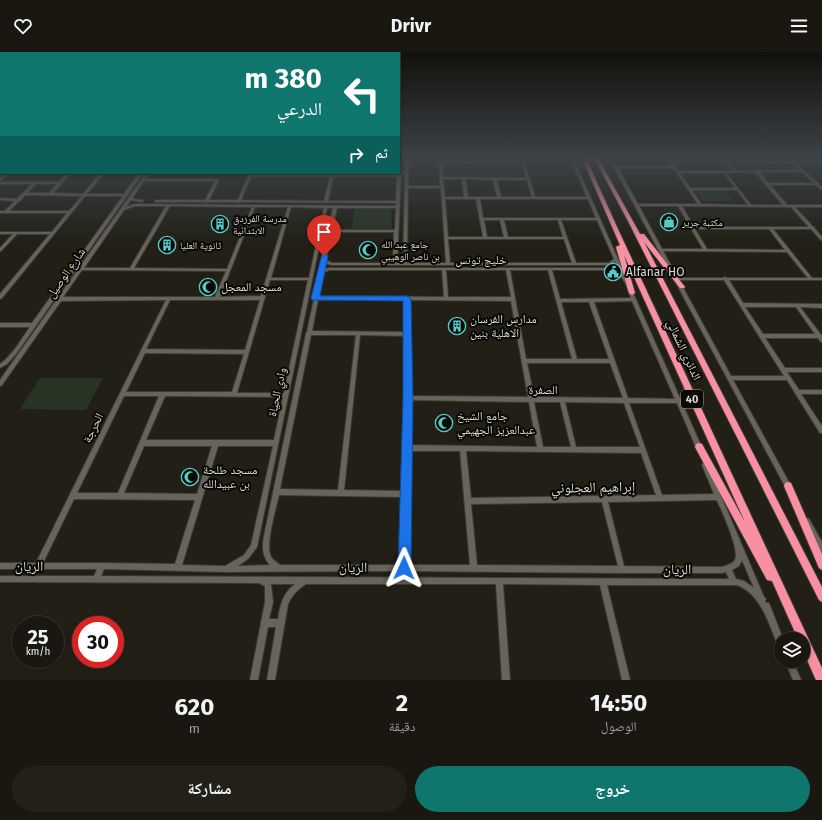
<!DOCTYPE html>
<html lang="ar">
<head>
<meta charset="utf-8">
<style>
	body { margin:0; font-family:"Fira Sans","Noto Naskh Arabic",sans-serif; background:#222019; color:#f1f3f6; direction:rtl; height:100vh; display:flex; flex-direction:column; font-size:15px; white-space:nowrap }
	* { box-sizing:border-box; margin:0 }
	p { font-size:13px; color:#9f9f9f }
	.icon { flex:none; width:22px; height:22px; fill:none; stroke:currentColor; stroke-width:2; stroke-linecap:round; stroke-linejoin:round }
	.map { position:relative; height:628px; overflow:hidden; direction:ltr }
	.panel { display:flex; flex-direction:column; background:#191710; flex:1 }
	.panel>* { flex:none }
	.top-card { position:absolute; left:0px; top:0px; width:400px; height:122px; box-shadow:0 2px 6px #0003,0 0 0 1px #373630; direction:rtl; background:#0f766e; color:#fff; overflow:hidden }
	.buttons { position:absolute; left:774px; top:580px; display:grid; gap:8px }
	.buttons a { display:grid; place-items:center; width:36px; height:36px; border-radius:50%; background:#191710; box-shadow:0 2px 6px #0003,0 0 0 1px #373630; font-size:20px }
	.speed { position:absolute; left:12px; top:564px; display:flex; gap:8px; font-size:20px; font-weight:700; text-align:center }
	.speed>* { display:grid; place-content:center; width:52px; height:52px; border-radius:50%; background:#191710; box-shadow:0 2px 6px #0003,0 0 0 1px #373630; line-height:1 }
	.speed small { font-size:10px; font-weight:400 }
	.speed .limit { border:6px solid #d22; background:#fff; color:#111 }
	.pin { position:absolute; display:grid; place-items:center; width:34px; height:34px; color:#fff; margin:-41px -17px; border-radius:50% 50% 50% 0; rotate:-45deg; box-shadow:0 0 4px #0007 }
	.pin .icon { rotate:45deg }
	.me { position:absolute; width:44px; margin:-22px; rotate:1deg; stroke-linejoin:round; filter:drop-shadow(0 0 3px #0008) }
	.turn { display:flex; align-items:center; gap:14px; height:84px; padding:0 12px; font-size:18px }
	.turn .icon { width:52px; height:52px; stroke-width:2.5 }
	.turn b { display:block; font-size:28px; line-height:34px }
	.then { display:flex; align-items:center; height:38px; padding:0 12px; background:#0003; gap:8px; font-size:15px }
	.eta { display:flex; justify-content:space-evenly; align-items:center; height:68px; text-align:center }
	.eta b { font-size:24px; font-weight:700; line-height:28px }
	.action { display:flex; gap:8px; margin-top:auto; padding:8px 12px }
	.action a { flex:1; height:46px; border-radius:24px; background:#0f766e; color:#fff; font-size:16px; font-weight:700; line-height:46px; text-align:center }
	.action a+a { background:#222019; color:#f1f3f6 }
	header { display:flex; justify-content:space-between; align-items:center; height:52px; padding:0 12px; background:#191710; font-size:18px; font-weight:700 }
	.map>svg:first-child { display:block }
</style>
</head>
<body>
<header><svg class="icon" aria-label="menu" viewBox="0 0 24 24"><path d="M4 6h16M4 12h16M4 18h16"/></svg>Drivr<svg class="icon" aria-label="heart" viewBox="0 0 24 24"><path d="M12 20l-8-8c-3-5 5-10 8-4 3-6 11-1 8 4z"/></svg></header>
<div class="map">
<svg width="822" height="628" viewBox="0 0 822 628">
	<rect width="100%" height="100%" fill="#211f16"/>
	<g fill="#283423">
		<polygon points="695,139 726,139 733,149 702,149"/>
		<polygon points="355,157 391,157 392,177 351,178"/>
		<polygon points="40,326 103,326 86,358 20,357"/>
	</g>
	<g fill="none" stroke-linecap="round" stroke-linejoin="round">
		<defs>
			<g id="minor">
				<polygon points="399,106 401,106 401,119 399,120"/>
				<path d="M405,106H409L408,134H440L439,106H441L442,109L521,108V106H523L535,145H587L570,106H573L703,398L702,400L700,401L698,400L677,351H629L662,443L714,442L702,413L703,411L705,410L707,411L764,545L766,547L765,549L766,551H769L783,587H781V595L778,594C769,572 761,542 737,533H607L630,628H622L600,533L503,532L510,628H502L496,532H306C298,537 292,543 288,552L275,628H267L276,575H268L258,628H250L265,550V534L259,531L0,530V524H94L97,517H0V511H36L166,248L61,249L2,333L0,334V328L146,121H150L145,127H218L219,128L209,148H238L249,121H253L252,123H330L331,121H333V123H397V121H399V120H405ZM522,110L526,126L443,125L442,111ZM401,122H405L403,211H397ZM251,125H330L324,149L241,148ZM333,125H397L396,149H328ZM443,127H462L464,145H445ZM466,127L493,128L497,145H468ZM497,128H527L532,145H501ZM144,129H215L205,148H155V150H204L206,151L208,150H237L239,151L240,150L396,151V154L135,152L126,155L131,148L143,150V148L133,147V145ZM408,136H441L446,211H407ZM445,147H476L483,185H448ZM480,147H588L596,166H483ZM135,154H166L130,216H84L124,158ZM170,154L252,155L227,217L134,216ZM255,155H288L261,244L220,245ZM291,155L324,156L309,226H271ZM327,156H333L328,178L327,179L328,180L314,245L313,246L314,247L307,280L306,281V282L264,484C262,495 262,504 270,513L238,514L248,507L257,495ZM337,156H396L395,178H332ZM484,168H500L504,185H487ZM504,168H558L563,185H508ZM561,168H597L614,207L609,211H576ZM332,180H394L393,211H332L326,208ZM448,187H564L572,211H450ZM615,210L620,219L617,218L608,216H329L324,217L325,211L331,213H610ZM82,218L226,219L215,245H63ZM329,218H442L444,245L319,244L323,223L325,220ZM446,218H506L511,245H448ZM510,218H548L572,307H526ZM552,218H608C625,223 625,231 631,246L560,247ZM270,228H308L284,341H237ZM170,248H260L245,298L146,297ZM318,248H405V280L312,279ZM409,248L511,249L528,345L411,344ZM632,249L675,347L628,346L594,250ZM561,250H589L609,307H577ZM311,283H356L338,438L280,437ZM360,283L405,284V346L403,439L344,438ZM145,301L244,302L232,340H126ZM527,311H610L623,346L534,345ZM124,344H159L118,441H77ZM165,344L283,345L274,388H146ZM411,348L529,350L537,395L410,393ZM534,350H560L571,395H543ZM565,350L624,351L640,395H576ZM144,394H212L197,442L124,441ZM218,394H273L251,493L244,503L225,514L182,513ZM410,399H460L470,513H407ZM466,399L641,401L656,443L471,446ZM279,443L403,445L401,513H280C276,510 271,507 270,502C266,490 276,456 279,443ZM74,447L195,448L175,512L102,511H43ZM717,448C722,460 740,497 735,508C733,512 726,513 722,515L624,514L608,450ZM602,450L618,514L477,513L471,452ZM742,508L754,536L744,529L736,527L732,518L739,514ZM104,517L226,520L404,519L620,521H722L726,520L729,527L101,524ZM271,532H295C283,541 280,553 278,567H269L273,550Z"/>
				<path d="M609,106H612L617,114H672L666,106H669L677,115L676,116L679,119H733L723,107V106H725L727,108L790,109L787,106H790L794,109H822V111H796L822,135V138L816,133H770L787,153H822V155H795L813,175H814L815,177L822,185V188H821L811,177H773L812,226H822V228H729L743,251L822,252V256L800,255L822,284V290L820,289L818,286H765L785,316H822V320H787L799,338H822V342H801L822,374V381H820L787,328H733L791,434L792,436L791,438L789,439L787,438ZM729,110L792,111L800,118L737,119ZM618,116H673L698,152H638ZM755,120L783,153H751L726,121ZM759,120H802L814,131H768ZM680,121H724L735,136H690ZM692,138H737L748,153L701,152ZM639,154H678L703,197H662ZM682,154L791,155L809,175H694ZM695,177H769L785,198L707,197ZM663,199L787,200L808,226H727L725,225L723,226H678ZM679,228H724L784,324H731ZM745,255H796L815,282H763Z"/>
				<rect x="0" y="114" width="1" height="2"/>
				<polygon points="6,121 10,121 0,129 0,126"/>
				<path d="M67,121H71L53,141L83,142L100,121H104L87,142H124L139,121H143L16,302L7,312L0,316V312C12,304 22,286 30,275H0V271H32L123,144H85L2,246L0,247V242L50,182H17L1,199H0V196L13,182H0V180H52L67,161H0V159H5L15,149L0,148V146L17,147L32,132H0V130H59ZM36,132H57L49,141H27ZM25,143L82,144L69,159H9L19,149H20Z"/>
				<polygon points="807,466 809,467 822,490 822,500 820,499 805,471 804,469 805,467"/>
				<polygon points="785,609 793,609 801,628 793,628"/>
			</g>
			<g id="highway">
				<polygon points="582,106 586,106 617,175 822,616 822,628 816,628 803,599 803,587 798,587 772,529 767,528 695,395 696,392 699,391 702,392 745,470 624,203 635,241 632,243 629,241 616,195 620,193"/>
				<polygon points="594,106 598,106 640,182 644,182 685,235 684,236 680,236 644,190 822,535 822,550 819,548 627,167"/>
				<polygon points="788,430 791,431 822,502 822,518 819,516 784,434 785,431"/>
			</g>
		</defs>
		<use href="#minor" stroke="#3d3b35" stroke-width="2"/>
		<use href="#highway" stroke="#3d3b35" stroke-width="2"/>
		<use href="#minor" fill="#676459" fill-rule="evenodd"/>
		<use href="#highway" fill="#f990a1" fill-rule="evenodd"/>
	</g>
	<linearGradient id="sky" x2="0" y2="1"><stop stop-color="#12110c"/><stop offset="0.55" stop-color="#3d4247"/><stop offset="1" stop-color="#3d4247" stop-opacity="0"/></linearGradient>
	<rect width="822" height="193" fill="url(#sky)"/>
	<polygon fill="#1a73e8" stroke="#114b97" points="322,202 327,202 328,204 320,244 407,244 411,247 413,346 411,516 409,520 404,522 400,520 398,516 403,346 403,249 312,248 311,246"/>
	<defs>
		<symbol id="shop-ring" viewBox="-11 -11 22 22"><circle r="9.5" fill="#0a0906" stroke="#53cdca" stroke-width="1.5"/><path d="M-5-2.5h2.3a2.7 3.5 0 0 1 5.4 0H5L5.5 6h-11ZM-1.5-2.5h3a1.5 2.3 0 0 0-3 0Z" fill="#53cdca"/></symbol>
		<symbol id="building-ring" viewBox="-11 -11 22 22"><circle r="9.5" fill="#0a0906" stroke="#53cdca" stroke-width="1.5"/><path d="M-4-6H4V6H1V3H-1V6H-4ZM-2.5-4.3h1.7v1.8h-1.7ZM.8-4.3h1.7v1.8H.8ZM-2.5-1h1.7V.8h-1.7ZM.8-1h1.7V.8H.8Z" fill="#53cdca"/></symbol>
		<symbol id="mosque-ring" viewBox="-11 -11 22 22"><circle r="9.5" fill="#0a0906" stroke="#53cdca" stroke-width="1.5"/><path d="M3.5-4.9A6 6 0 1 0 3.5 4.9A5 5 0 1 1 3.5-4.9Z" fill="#53cdca"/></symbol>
		<symbol id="civic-ring" viewBox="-11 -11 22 22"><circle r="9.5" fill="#0a0906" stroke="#53cdca" stroke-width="1.5"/><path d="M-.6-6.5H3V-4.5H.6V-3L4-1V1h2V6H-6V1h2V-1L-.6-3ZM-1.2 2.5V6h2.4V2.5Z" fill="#53cdca"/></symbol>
	</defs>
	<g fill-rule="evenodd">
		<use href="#shop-ring" x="659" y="160" width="20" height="20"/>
		<use href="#building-ring" x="210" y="162" width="20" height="20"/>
		<use href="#building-ring" x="157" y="183" width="20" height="20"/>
		<use href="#mosque-ring" x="358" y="188" width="20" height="20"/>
		<use href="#civic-ring" x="603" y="210" width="20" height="20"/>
		<use href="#mosque-ring" x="198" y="225" width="20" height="20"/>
		<use href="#building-ring" x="447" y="264" width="20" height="20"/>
		<use href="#mosque-ring" x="434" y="361" width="20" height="20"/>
		<use href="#mosque-ring" x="180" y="415" width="20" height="20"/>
	</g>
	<g text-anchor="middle" stroke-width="4" stroke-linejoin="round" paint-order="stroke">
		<g font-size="10" fill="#dad8d2" stroke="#0a0906" text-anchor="start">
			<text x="233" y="170">مدرسة الفرزدق<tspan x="233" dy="12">الابتدائية</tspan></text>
			<text x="682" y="174">مكتبة جرير</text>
			<text x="381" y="196">جامع عبد الله<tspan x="381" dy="12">بن ناصر الوهيبي</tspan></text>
			<text x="180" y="197">ثانوية العليا</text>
		</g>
		<rect fill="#0a0906" stroke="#9c9a95" stroke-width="1" x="681" y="338" width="22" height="18" rx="3"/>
		<g font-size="11" font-weight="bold" fill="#dad8d2">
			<text x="692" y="351">40</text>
		</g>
		<g font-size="12" fill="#dad8d2" stroke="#0a0906">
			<text x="481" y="212">خليج تونس</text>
			<text transform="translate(66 221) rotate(-55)" y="4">شارع الوصيل</text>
			<text transform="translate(684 298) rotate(65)" y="4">الدائري الشمالي</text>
			<text x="543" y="342">الصفرة</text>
			<text transform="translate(277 340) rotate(-78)" y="4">وادي الحياة</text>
			<text transform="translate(93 376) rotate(-64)" y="4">الحرجة</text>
		</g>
		<g font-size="12" fill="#dad8d2" stroke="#0a0906" text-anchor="start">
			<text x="626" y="224">Alfanar HO</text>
			<text x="221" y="239">مسجد المعجل</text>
			<text x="470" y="271">مدارس الفرسان<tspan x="470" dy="14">الاهلية بنين</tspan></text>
			<text x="457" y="368">جامع الشيخ<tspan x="457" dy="14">عبدالعزيز الجهيمي</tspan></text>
			<text x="203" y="422">مسجد طلحة<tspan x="203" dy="14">بن عبيدالله</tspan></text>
		</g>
		<g font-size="14" fill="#dad8d2" stroke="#0a0906">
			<text transform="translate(593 435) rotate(-1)" y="5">إبراهيم العجلوني</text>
			<text x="29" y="519">الريان</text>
			<text x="353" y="520">الريان</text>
			<text x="677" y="522">الريان</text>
		</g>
	</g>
</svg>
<div class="buttons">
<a><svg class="icon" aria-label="layers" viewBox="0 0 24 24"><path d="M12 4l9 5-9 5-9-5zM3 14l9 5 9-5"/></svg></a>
</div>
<div class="speed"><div>25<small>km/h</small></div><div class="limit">30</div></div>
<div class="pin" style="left:324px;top:204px;background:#d93025"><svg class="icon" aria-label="arrive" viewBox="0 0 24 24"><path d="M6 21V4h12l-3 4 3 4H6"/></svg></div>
<svg class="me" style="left:404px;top:516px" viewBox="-20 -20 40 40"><path d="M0-17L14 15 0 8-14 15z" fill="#1a73e8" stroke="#fff" stroke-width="4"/></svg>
<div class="top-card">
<div class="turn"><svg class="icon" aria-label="left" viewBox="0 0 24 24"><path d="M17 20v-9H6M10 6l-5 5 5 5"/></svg><div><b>380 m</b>الدرعي</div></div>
<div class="then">ثم<svg class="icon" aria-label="right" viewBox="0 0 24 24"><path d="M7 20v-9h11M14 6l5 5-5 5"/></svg></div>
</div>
</div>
<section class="panel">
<div class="eta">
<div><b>14:50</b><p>الوصول</p></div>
<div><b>2</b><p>دقيقة</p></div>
<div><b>620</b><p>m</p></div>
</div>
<div class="action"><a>خروج</a><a>مشاركة</a></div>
</section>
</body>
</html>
